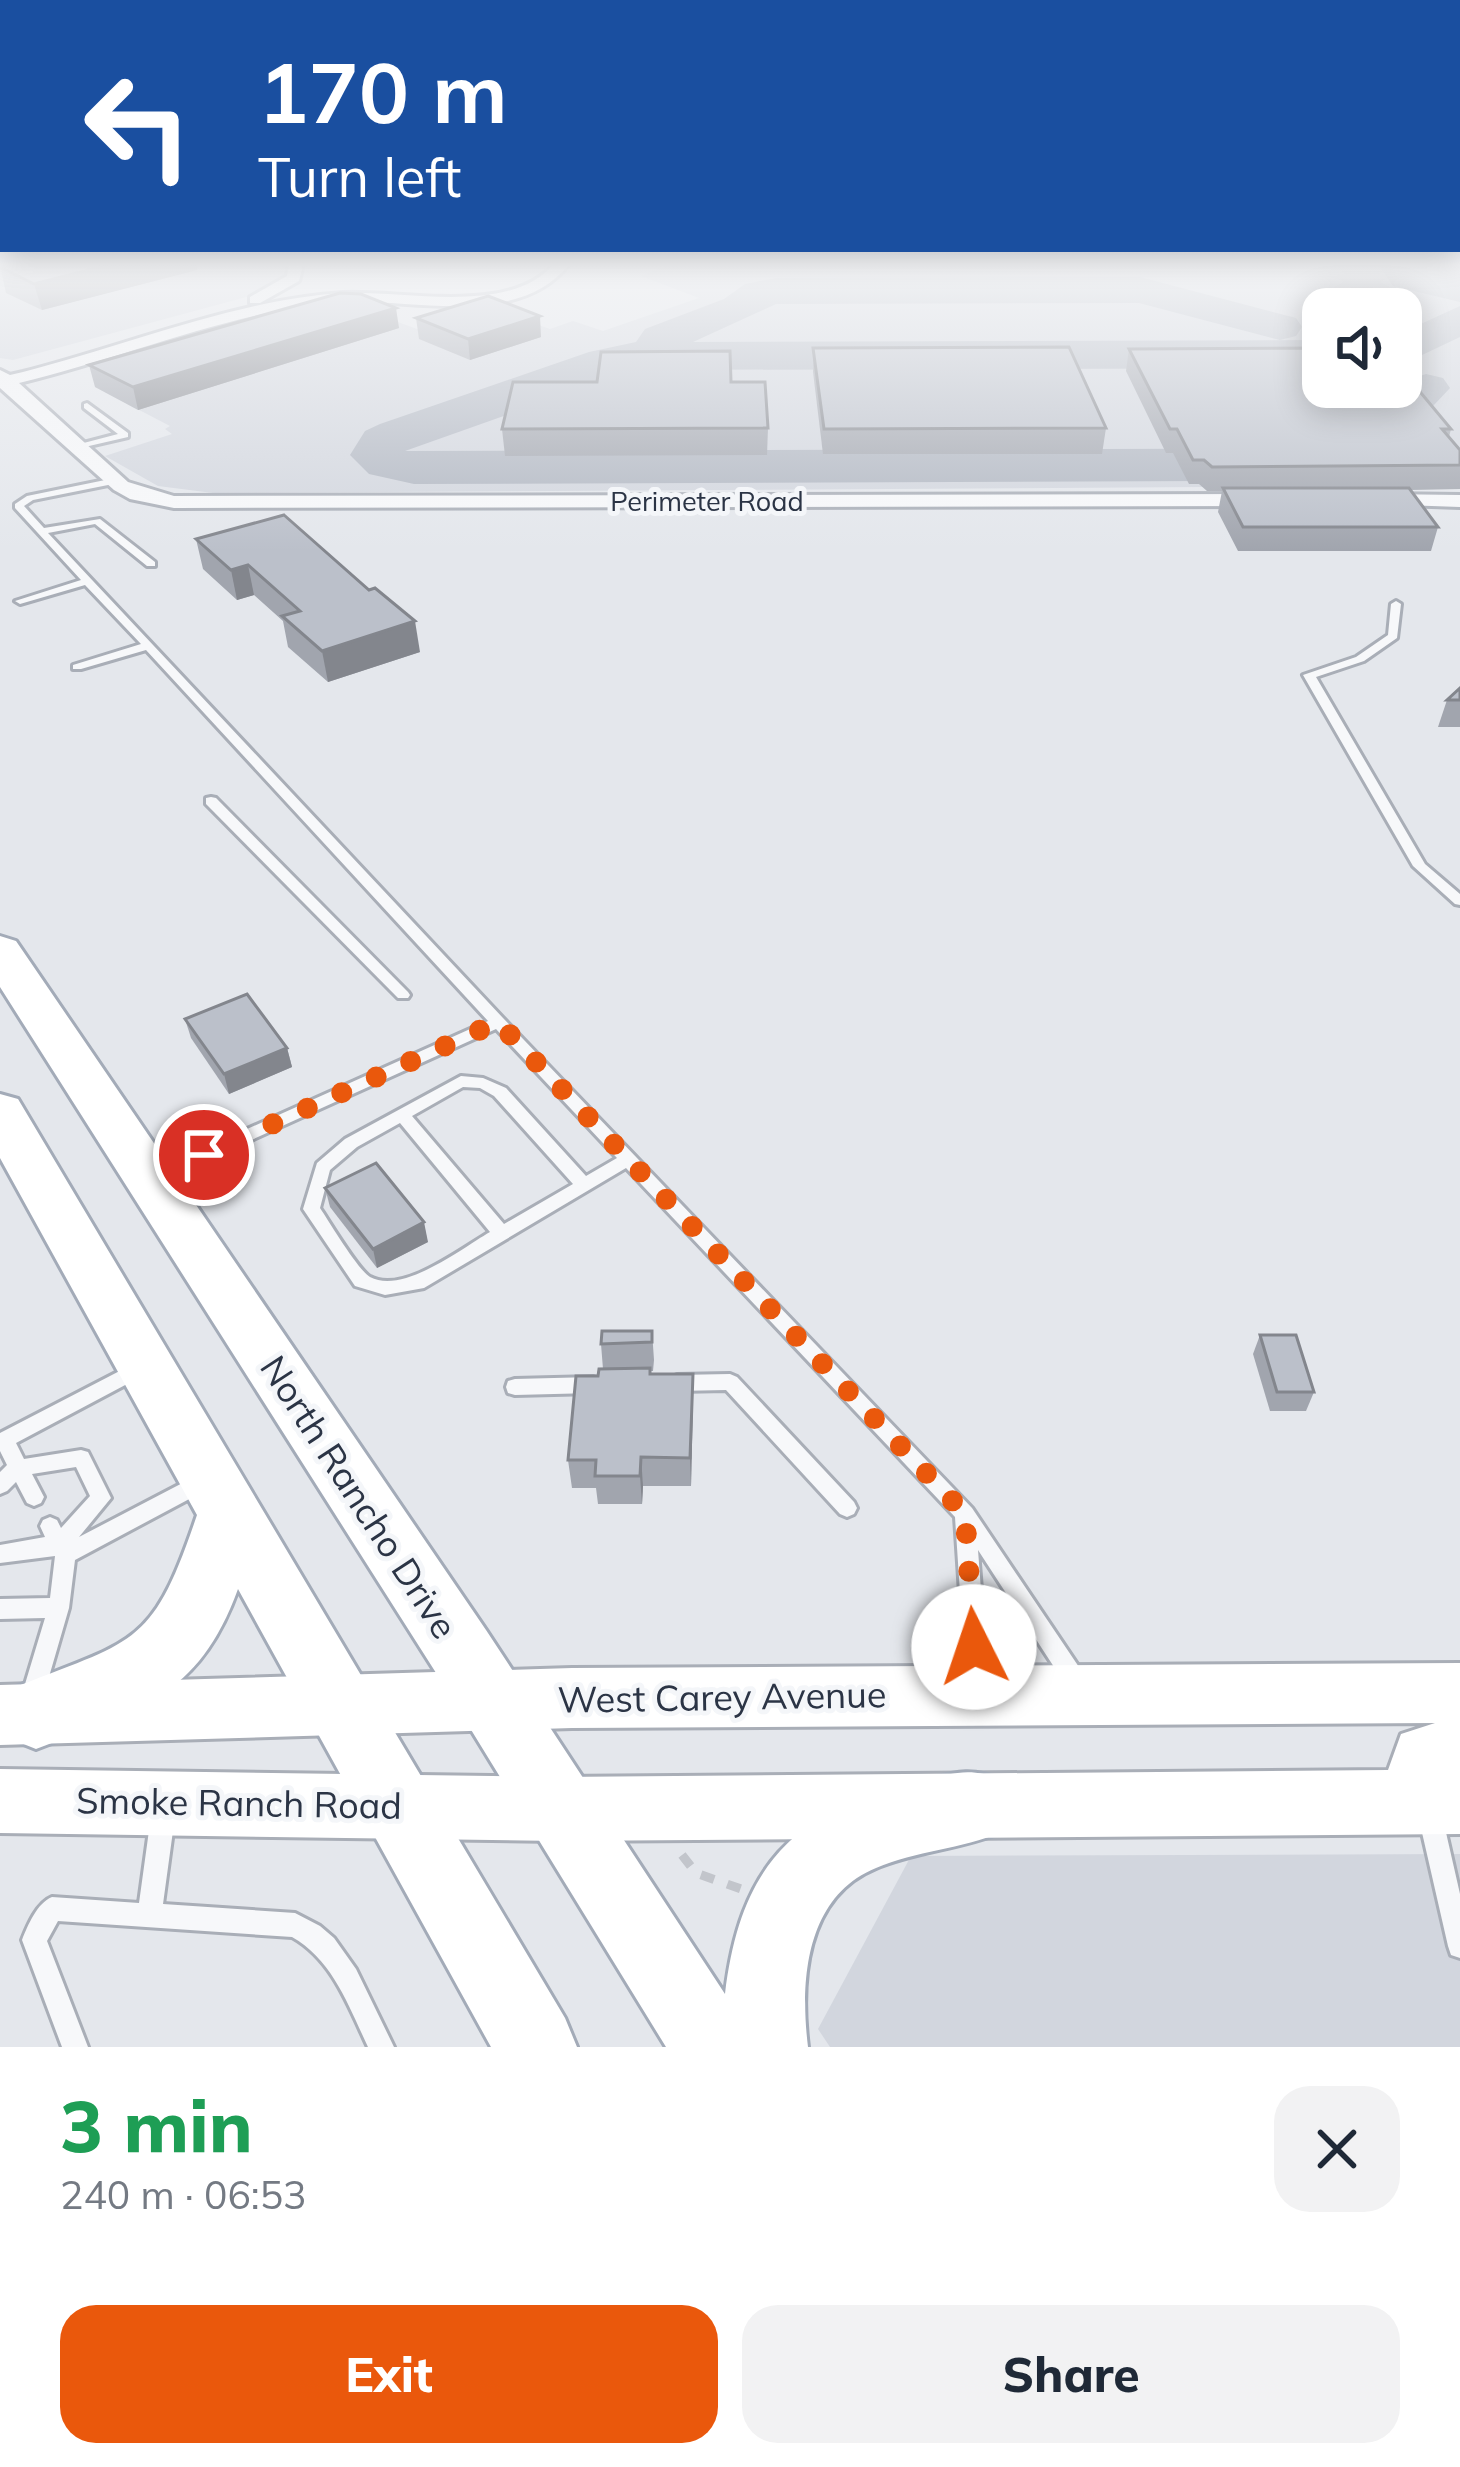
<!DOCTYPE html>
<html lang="en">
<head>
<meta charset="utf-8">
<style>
	body { margin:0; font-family:Mulish,sans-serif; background:#f2f2f3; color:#1f2937; height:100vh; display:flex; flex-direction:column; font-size:45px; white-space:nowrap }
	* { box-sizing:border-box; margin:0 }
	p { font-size:39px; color:#747a83 }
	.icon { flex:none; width:66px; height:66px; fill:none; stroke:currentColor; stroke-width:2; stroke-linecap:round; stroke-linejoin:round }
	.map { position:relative; height:2047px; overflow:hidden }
	.sheet { display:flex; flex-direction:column; background:#fff; flex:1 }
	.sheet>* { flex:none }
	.guide { position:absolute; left:0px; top:0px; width:1461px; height:252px; box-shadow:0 6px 30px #0003; background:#1a4fa0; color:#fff; overflow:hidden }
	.controls { position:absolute; left:1302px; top:288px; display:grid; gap:24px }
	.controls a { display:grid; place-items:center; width:120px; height:120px; border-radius:24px; background:#fff; box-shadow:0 6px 30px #0003; font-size:60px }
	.pin { position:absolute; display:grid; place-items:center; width:102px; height:102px; color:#fff; margin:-51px; border:6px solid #fff; border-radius:50%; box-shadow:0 3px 12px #0007 }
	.me { position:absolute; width:132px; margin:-66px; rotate:356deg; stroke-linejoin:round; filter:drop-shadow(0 0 9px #0008) }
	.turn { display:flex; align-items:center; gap:42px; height:252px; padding:0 60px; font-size:54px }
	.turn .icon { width:156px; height:156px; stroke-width:2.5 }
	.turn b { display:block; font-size:84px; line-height:102px }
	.round { display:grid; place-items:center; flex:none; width:126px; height:126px; border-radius:36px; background:#f2f2f3 }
	.summary { display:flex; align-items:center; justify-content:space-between; height:204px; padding:0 60px }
	h1 { font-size:72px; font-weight:800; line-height:90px; color:#1e9e55 }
	.action { display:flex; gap:24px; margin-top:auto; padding:24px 60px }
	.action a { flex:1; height:138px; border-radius:36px; background:#ea580c; color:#fff; font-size:48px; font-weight:800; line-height:138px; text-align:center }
	.action a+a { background:#f2f2f3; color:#1f2937 }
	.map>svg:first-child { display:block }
</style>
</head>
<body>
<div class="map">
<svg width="1460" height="2047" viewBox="0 0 1460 2047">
	<rect width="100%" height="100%" fill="#e4e7ec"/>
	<g fill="#d2d6de" fill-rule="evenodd">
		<polygon points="0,264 287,264 287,272 271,287 250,296 13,360 0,358"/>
		<path d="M670,264H1460V475L1204,487L213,493L158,486L105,456L172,434L165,429L170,426L95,387L318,321L381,316L420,330L507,314L550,329L573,321L603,331L699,298L641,276ZM1323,309H1401V387H1323Z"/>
		<polygon points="1460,1854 1460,2047 830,2047 818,2029 911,1856"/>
	</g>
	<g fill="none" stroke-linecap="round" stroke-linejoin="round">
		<g fill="#b0b6c1" fill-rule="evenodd">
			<polygon points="1140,277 1296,318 1302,327 1296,336 1280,340 1139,303 776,304 693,342 1323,340 1323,368 634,370 405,451 1460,448 1460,480 414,484 369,474 350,455 365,431 380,424 589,352 636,342 645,329 724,299 745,284 776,278"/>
			<polygon points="1460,306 1460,337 1401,365 1401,333"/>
			<polygon points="1426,374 1443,378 1450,388 1433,406 1416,410 1306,411 1289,407 1282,397 1289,387 1323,382 1323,387 1401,387 1401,382"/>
		</g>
		<polygon fill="#b0b6c1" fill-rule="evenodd" points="1378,264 1460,264 1460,302 1393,286"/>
		<defs>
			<g id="lane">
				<polygon points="87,403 128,433 128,437 76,449 76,445 118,434 84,408 84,404"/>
				<path d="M115,478L118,479V483L33,500L24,506L44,528L100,519L155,562V566H147L95,524L48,533L503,1018L972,1508L1083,1673L1086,1680L1083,1687L1075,1691L1067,1687L978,1550L988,1684L985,1691L977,1695L969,1691L966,1684L955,1517L626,1168L424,1288L385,1295L355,1286L303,1209L317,1163L345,1139L461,1076L483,1078L506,1088L586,1176L617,1158L496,1029L161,1181H149L147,1177L149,1173L488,1021L146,650L81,669H73V665L141,644L85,585L20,604L15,601L81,580L15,508V504L27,496ZM463,1087L480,1088L494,1096L573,1184L504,1224L412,1116ZM400,1123L490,1232C462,1248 403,1295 370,1277C358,1270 330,1223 320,1208L330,1170L357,1147Z"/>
				<polygon points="1396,601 1401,604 1397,638 1364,661 1316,677 1425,864 1460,894 1460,905 1455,904 1413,866 1303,675 1356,657 1388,635 1391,604"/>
				<polygon points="211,797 216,798 408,992 410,995 408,998 398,998 206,804 206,798"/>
				<polygon points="137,1362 144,1365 146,1370 144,1375 16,1443 24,1459 81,1450 88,1452 111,1498 79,1537 194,1477 201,1474 208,1477 211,1483 208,1489 75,1560 69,1608 44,1694 41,1702 33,1705 25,1702 22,1694 45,1618 0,1619 0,1599 50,1598 55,1556 0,1563 0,1545 45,1537 40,1526 43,1520 50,1517 57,1520 61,1528 90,1496 76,1467 32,1474 44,1497 41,1503 34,1506 27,1503 16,1482 7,1491 0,1494 0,1472 7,1465 0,1451 0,1433"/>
				<polygon points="730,1374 737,1377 854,1502 857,1508 854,1514 847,1517 840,1514 726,1390 677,1391 670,1388 668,1383 670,1378 677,1375"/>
				<polygon points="593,1377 600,1379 602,1385 600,1391 593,1393 515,1395 508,1393 506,1387 508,1381 515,1379"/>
				<polygon points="1430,1803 1438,1807 1442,1815 1460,1894 1460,1958 1451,1955 1448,1946 1418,1815 1422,1807"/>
				<path d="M163,1804L171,1808L175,1816L163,1904L295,1913L320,1926L334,1938L356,1969L394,2047H368C349,2007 333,1960 292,1937L58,1921L47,1941L88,2047H62L22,1940C28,1925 37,1903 52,1897L139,1903L151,1816L155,1808Z"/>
			</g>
			<g id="street">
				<polygon points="289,264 303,264 299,281 260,303 250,303 250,297 287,276"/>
				<path d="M554,264H569C519,329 413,298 341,302C238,309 121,359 19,383L128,482L174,496L1262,494L1272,500L1262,506L174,508L130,499L114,490L0,388V370L10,375L23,372C125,346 239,299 343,293C404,290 510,316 554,264Z"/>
				<polygon points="1382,494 1460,495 1460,507 1375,504 1375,496"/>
			</g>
			<polygon id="secondary" points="1460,1663 1460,1834 558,1841 0,1833 0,1769 558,1777 1388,1770 1401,1734 1435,1723 572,1728 0,1745 0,1685 572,1668"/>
			<g id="primary">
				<path d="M0,936L16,941L486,1630L725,1994C740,1869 791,1812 912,1783C949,1775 967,1765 1002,1780L1013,1806L1002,1832C961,1849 916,1851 876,1868C805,1897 800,1982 808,2047H666L438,1676L0,987Z"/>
				<path d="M0,1094L18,1099L565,2018L577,2047H491L238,1589C198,1699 137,1710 36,1749L11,1739L1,1714L11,1689C135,1639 152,1649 197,1515L0,1158Z"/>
			</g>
		</defs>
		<use href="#lane" stroke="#a9aeb7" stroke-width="6"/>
		<use href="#street" stroke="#a9aeb7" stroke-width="6"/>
		<use href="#secondary" stroke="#a9aeb7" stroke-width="6"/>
		<use href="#primary" stroke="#a3abb8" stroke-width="6"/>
		<polyline stroke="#c2c5cb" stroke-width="9" stroke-dasharray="14 14" stroke-linecap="butt" points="682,1855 696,1873 741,1889"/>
		<use href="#lane" fill="#f7f8fa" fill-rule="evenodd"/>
		<use href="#street" fill="#f7f8fa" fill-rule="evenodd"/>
		<use href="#secondary" fill="#fff" fill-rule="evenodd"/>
		<use href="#primary" fill="#fff" fill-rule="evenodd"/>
	</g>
	<g fill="#a1a5ae">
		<polygon points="8,264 196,264 197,270 42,310 6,293 0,266"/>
		<polygon points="416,318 541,337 470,360 419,339"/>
		<polygon points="399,328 138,410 95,387 89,365"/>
		<polygon points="813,348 1106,428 1102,454 823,454 813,372"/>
		<polygon points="1129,349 1451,429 1449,437 1460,450 1460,489 1411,490 1438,527 1431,551 1238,551 1218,512 1222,491 1207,491 1199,484 1189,484 1173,453 1166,453 1126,371"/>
		<polygon points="731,382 768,428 767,455 505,456 502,429"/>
		<polygon points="196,539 420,652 328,682 288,647 283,621 254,595 237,600 203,569"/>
		<polygon points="1460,688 1460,727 1438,727 1447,700"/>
		<polygon points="185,1019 287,1048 292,1067 229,1094 191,1038"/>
		<polygon points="325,1188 428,1242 377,1268 330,1207"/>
		<polygon points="652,1331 654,1360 653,1371 651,1371 651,1374 693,1374 691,1486 643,1486 642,1504 598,1504 596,1488 572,1488 568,1460 598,1376 603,1369 601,1344"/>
		<polygon points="1260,1335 1314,1392 1306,1411 1270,1411 1253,1354"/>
	</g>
	<g fill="#83868d">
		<polygon points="112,264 196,264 197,270 42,310 34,284"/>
		<polygon points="396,308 399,328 138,410 133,387"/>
		<polygon points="540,316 541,337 470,360 468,339"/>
		<polygon points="248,565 254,595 237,600 231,570"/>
		<polygon points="415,621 420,652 328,682 322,651"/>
		<polygon points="287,1048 292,1067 229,1094 224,1074"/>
		<polygon points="424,1222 428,1242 377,1268 373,1249"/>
		<polygon points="693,1374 693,1403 691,1486 690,1458"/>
		<polygon points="641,1457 643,1486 642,1504 640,1476"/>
	</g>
	<g fill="#bbc0ca" stroke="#83868d" stroke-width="3">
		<polygon points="8,264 112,264 34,284 0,267"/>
		<polygon points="340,293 361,294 396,308 133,387 89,365"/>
		<polygon points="488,296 540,316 468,339 416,318"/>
		<polygon points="1069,347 1106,428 824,429 813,348"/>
		<polygon points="1323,348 1323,387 1401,387 1401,369 1451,429 1442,429 1460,450 1460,465 1212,467 1204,460 1193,460 1177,429 1170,429 1129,349"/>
		<polygon points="730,351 731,382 765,382 768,428 502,429 513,382 597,382 601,352"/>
		<polygon points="1223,488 1409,488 1438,527 1243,527"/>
		<polygon points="284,515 369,590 375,588 415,621 322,651 282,616 300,611 248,565 231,570 196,539"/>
		<polygon points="1460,688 1460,700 1447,700"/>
		<polygon points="247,994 287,1048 224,1074 185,1019"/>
		<polygon points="376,1163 424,1222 373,1249 325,1188"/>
		<polygon points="602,1331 652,1331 652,1342 601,1344"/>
		<polygon points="1260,1335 1296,1335 1314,1392 1277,1392"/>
		<polygon points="650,1368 650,1374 693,1374 690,1458 641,1457 640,1476 595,1476 596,1460 568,1460 576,1376 598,1376 599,1369"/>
	</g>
	<linearGradient id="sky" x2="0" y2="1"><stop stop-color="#8bb4dd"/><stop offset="0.48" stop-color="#f3f4f6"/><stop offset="1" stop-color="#f3f4f6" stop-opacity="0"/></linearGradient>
	<rect width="1460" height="551" fill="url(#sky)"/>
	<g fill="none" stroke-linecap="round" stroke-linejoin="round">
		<polyline stroke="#ea580c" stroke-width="21" stroke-dasharray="0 37.8" points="204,1155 498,1022 965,1514 974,1647"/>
	</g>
	<g text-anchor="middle" stroke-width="10" stroke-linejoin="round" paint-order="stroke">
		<g font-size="27" fill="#2b3445" stroke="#f4f6f9">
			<text x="707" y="511">Perimeter Road</text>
		</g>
		<g font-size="36" fill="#2b3445" stroke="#f4f6f9">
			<text transform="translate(359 1497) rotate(57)" y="13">North Rancho Drive</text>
			<text transform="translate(722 1697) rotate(-1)" y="13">West Carey Avenue</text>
			<text transform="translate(239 1803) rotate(1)" y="13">Smoke Ranch Road</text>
		</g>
	</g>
</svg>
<div class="controls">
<a><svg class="icon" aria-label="sound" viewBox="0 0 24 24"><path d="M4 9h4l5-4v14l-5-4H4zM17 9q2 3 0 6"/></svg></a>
</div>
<div class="pin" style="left:204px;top:1155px;background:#d93025"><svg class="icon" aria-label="arrive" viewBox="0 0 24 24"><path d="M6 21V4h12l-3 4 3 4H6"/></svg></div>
<svg class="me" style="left:974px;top:1647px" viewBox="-20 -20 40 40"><circle r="19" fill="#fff"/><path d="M0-13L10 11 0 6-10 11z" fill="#ea580c"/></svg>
<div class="guide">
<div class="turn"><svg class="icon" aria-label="left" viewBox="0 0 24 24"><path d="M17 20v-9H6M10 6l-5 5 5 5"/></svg><div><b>170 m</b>Turn left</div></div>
</div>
</div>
<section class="sheet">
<div class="summary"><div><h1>3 min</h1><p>240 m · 06:53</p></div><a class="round"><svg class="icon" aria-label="close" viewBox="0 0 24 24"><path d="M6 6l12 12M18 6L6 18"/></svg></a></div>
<div class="action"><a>Exit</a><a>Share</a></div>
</section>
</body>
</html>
